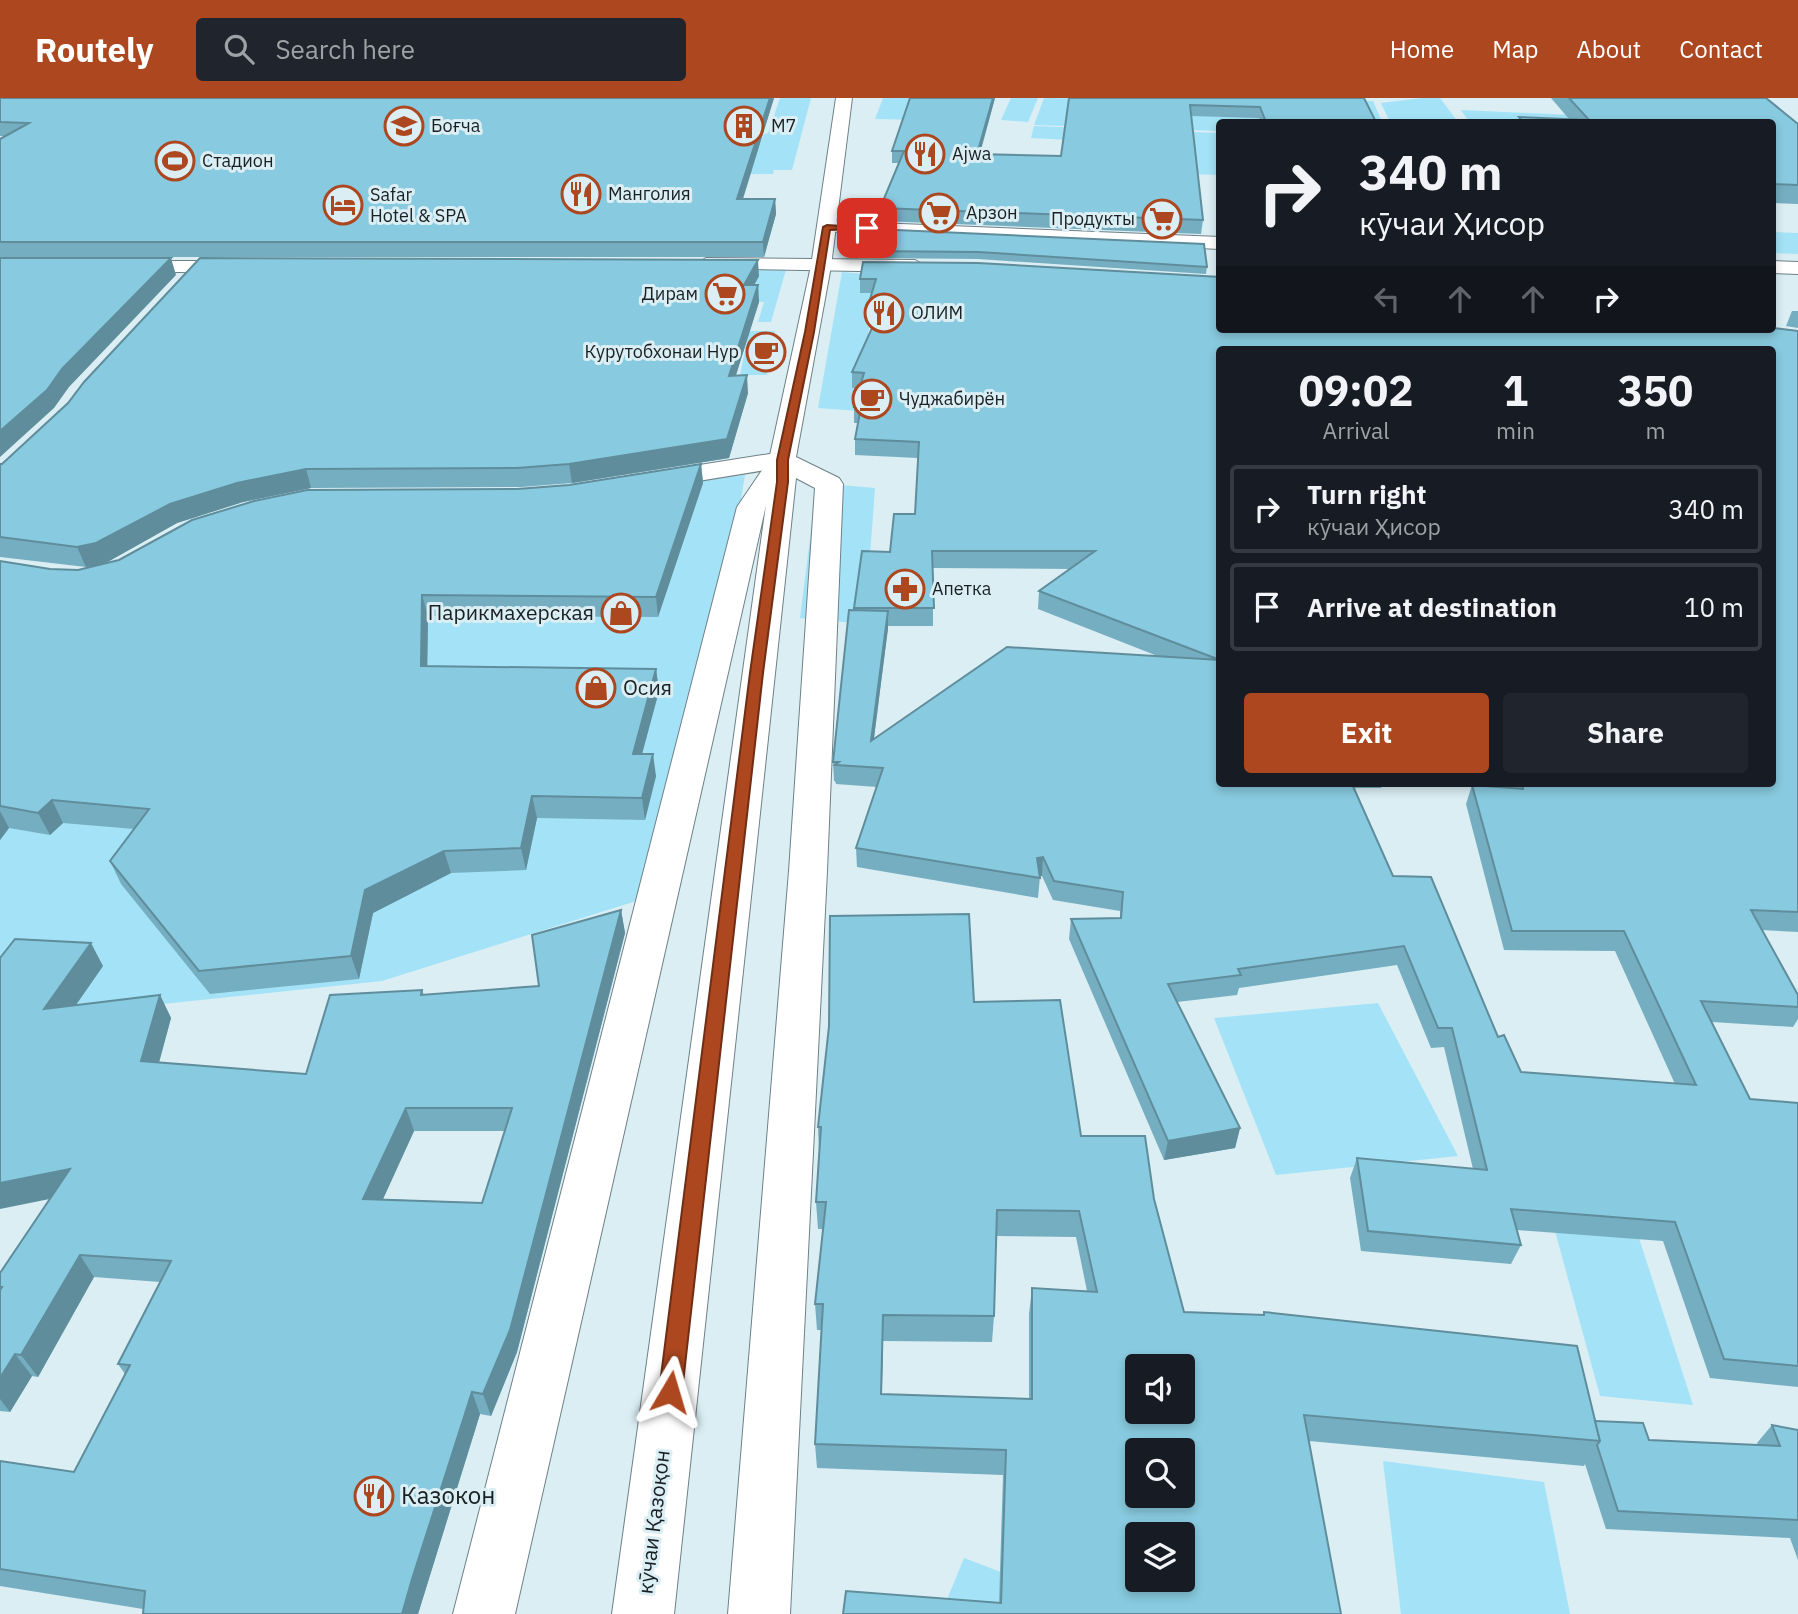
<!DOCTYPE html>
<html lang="en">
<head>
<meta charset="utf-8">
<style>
	body { margin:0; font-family:"IBM Plex Sans",sans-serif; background:#20242c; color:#f1f3f6; height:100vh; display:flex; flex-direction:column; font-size:26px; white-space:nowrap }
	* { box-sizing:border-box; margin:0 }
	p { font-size:23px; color:#9ea1a6 }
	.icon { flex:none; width:38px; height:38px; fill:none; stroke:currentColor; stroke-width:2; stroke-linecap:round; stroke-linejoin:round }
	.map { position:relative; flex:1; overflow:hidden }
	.sheet { position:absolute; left:1216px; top:248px; width:560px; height:441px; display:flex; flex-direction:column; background:#171b24; border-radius:7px; box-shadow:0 4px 10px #0003 }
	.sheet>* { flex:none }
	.guide { position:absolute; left:1216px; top:21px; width:560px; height:214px; border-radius:7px; box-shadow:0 4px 10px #0003; background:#171b24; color:#f1f3f6; overflow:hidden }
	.controls { position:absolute; left:1125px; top:1256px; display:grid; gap:14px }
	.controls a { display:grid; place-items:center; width:70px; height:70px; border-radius:7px; background:#171b24; box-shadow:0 4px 10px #0003; font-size:35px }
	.pin { position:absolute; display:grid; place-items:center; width:60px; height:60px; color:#fff; margin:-30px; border-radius:14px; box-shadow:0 4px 10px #0006 }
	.me { position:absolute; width:77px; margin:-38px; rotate:7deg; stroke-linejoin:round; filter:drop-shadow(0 0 5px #0008) }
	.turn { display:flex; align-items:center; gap:24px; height:147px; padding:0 28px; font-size:32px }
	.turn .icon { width:91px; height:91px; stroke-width:2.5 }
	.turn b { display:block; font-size:49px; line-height:60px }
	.lanes { display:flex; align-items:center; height:66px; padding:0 28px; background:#0003; justify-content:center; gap:35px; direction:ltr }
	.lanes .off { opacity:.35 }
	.eta { display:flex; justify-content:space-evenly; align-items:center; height:119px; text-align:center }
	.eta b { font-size:42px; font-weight:800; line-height:49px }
	.primary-button { display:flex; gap:14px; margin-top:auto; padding:14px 28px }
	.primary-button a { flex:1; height:80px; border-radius:7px; background:#ad4720; color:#fff; font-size:28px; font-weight:800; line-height:80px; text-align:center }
	.primary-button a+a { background:#20242c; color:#f1f3f6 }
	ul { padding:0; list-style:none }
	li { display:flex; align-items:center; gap:21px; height:88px; margin:0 14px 10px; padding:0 14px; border:4px solid #363941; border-radius:7px }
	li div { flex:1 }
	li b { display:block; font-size:26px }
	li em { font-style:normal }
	header { display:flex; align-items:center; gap:42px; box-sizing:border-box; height:98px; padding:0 35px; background:#ad4720; color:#fff }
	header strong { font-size:33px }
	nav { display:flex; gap:38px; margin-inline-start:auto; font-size:24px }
	.search { width:490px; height:63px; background:#20242c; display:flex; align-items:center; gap:18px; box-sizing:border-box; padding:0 24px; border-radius:7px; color:#9ea1a6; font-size:26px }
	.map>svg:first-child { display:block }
</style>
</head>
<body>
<header>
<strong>Routely</strong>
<div class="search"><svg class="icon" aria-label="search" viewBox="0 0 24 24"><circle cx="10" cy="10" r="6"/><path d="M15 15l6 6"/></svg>Search here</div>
<nav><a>Home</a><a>Map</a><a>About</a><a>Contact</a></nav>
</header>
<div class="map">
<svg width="1798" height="1516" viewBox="0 0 1798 1516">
	<rect width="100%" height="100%" fill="#daeef4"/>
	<g fill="#a4e3f7">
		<polygon points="780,0 811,0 792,72 774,72 773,76 709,76 621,51 758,52 764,36 768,35"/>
		<polygon points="883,0 931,0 925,22 875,21"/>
		<polygon points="1011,0 1038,0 1028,24 1001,22"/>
		<polygon points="1044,0 1373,3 1382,24 1220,24 1220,33 1034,27"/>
		<polygon points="1422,0 1440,0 1458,24 1390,24 1381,5"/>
		<polygon points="1461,12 1732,24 1469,24"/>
		<polygon points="1034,28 1220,35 1220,77 1190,76 1091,43 1031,40"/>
		<polygon points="1773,134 1798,135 1798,156 1773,155"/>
		<polygon points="755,167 787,168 771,224 758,224 764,204 678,203"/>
		<polygon points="842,174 876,177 858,313 818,310"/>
		<polygon points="749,233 775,233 767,277 740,277"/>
		<polygon points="745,377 707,610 665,794 382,883 0,923 0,494 568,401"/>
		<polygon points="817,385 875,390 865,526 800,520"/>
		<polygon points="1378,905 1458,1058 1276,1077 1214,920"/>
		<polygon points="1552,1122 1636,1131 1693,1307 1600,1298"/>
		<polygon points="1383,1363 1544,1384 1570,1516 1401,1516"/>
		<polygon points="964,1460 1111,1516 941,1516"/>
	</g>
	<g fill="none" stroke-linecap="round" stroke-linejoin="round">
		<defs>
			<g id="minor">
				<polygon points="827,123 1220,139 1220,151 820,133 817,129 820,125"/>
				<polygon points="706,160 915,162 925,168 915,174 699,170 696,166"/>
				<polygon points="121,163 243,163 253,169 243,175 114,173 111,169 114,165"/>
				<polygon points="1773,163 1798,164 1798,176 1773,175"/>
				<polygon points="782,354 791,356 795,362 791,368 649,391 639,389 636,383 639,377 649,375"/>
			</g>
			<polygon id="tertiary" points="836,0 852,0 831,168 796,359 839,380 843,386 827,773 790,1516 728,1516 789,773 815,390 796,380 674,1516 612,1516 766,407 515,1516 453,1516 737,409 769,362 811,168"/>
		</defs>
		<use href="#minor" stroke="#6e8086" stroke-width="2"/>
		<use href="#tertiary" stroke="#6e8086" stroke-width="2"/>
		<use href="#minor" fill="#fff" fill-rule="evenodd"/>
		<use href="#tertiary" fill="#fff" fill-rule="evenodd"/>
	</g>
	<g fill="#75aec0" fill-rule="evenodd">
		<polygon points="0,0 774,0 743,101 775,101 776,116 764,159 0,159 0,41 5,38 0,38"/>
		<polygon points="995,0 980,56 1061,58 1069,0 1364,0 1376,24 1260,24 1259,20 1191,18 1203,122 1201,136 880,123 880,110 899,65 892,65 892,53"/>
		<polygon points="1551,0 1766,0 1798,26 1798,106 1773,105 1773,24 1518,24 1519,19 1569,21"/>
		<polygon points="874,131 1207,169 1206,176 978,161 867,160 867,153"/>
		<polygon points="759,178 754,187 758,187 759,204 736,277 748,295 729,360 572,385 521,389 311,390 243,404 177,425 104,466 86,469 0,459 0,366"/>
		<path d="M1220,179V231L1798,233V834L1762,832L1798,897V921L1793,929L1712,924L1750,1001L1798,1005V1289L1710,1280L1663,1143L1517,1132L1521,1147L1511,1166L1361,1153L1350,1080L1357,1060L1473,1071L1444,949L1431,950L1397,867L1239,890L1237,897L1177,904L1240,1030L1235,1050L1164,1062L1069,841L1071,821L1120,820V813L1053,802L1042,778H1040L1038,800L857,769L856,750L877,689L836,686L835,683H834L833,664L862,453L890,454L915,416L918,360L855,357V341L858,325H854V309L859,290H852V274L876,222H868V208L872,195H860V181ZM1220,252H1773V686H1509L1511,690L1472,687L1466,706L1504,852L1615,853L1675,986L1521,974L1393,778L1354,690H1381L1383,686H1220ZM933,470L1071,471L1039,493L1038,511L1160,559L874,641L888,528H933Z"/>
		<polygon points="1792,213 1798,213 1798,230 1786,228"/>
		<polygon points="701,366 703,385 658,519 428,518 427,568 656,571 659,593 642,656 656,678 645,722 537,720 526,772 451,775 373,815 359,881 210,896 121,786 110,763 134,731 63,725 50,737 9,730 0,742 0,463 50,471 78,472 517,391 569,387"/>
		<path d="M621,812L625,835L517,1254L491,1318L480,1316L418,1516H143V1511L0,1488V1363L74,1374L125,1276L118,1266L160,1184L94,1179L38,1279L32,1278L10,1314L0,1313V1175L50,1101L0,860L103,868L76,907L160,897L171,920L159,965L306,976L422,892L424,897L539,888ZM414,1033H505L482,1105L383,1101Z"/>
		<path d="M974,904L1081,1038L1154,1101L1184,1214L1263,1217L1264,1214L1595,1323L1649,1342L1758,1347L1757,1345L1772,1327L1798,1332V1462L1790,1440L1606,1431L1585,1366L1584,1368L1309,1343L1341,1516L999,1505L1003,1377L817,1370L815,1346L821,1232H817L815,1206L823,1131H818L816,1104L819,1054L818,1029ZM996,1138L1076,1139L1087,1193L1032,1190L1029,1216V1301L882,1296L883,1243L992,1244L994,1218Z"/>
	</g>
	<g fill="#5f8d9c">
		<polygon points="770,0 774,0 738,116 737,101"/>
		<polygon points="993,0 995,0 976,68 977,56"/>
		<polygon points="775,101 776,116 764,159 763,144"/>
		<polygon points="171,160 176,177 69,289 54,310 0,359 0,333"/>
		<polygon points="758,162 759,178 745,204 744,187"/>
		<polygon points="758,187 759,204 730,296 729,278"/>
		<polygon points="747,277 748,295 729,360 572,385 569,366"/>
		<polygon points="701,366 703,385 658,519 656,499"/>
		<polygon points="306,371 311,390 243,404 177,425 104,466 86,469 77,449 170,406 237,385"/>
		<polygon points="422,497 428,518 427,589 421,568"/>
		<polygon points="888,513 888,531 871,662 871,643"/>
		<polygon points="656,571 659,593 636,678 633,656"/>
		<polygon points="653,656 656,678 645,722 642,700"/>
		<polygon points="532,698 537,720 526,772 521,750"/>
		<polygon points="52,702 63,725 50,737 38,715"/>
		<polygon points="0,713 9,730 0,742"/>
		<polygon points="444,753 451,775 373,815 359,881 351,858 365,792"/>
		<polygon points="1043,759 1042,778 1035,780 1037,760"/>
		<polygon points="621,812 625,835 517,1254 491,1318 483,1296"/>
		<polygon points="91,845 103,868 57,934 44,911"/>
		<polygon points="160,897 171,920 153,986 141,963"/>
		<polygon points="406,1010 414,1033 373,1123 363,1101"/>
		<polygon points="1240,1030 1235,1050 1164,1062 1168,1043"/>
		<polygon points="70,1071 84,1094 0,1111 0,1085"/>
		<polygon points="80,1157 94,1179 38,1279 21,1257"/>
		<polygon points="883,1217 883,1243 881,1321 881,1296"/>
		<polygon points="15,1256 32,1278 10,1314 0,1301 0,1280"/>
		<polygon points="472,1294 480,1316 418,1516 402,1516 412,1481"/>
	</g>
	<g fill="#88cadf" stroke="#5f8d9c" stroke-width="2" fill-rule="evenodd">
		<polygon points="0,0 770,0 737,101 775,101 763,144 0,144 0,41 29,25 0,24"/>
		<polygon points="910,0 993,0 977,56 1061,58 1069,0 1364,0 1376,24 1266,24 1260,9 1190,7 1203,122 880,110 904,53 892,53"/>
		<polygon points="1569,0 1766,0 1798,26 1798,87 1773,86 1773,24 1523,24 1519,19 1589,22"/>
		<polygon points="874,131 1204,146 1207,169 978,154 867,153"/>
		<polygon points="0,160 171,160 62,271 47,292 0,333"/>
		<polygon points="200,160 758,162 744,187 758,187 729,278 747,277 727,341 569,366 517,370 306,371 237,385 170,406 96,445 77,449 0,439 0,366 2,366 68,305 84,284"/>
		<path d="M863,164L978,165L1220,179V231L1773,230L1798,233V814L1751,812L1798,897V909L1701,903L1750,1001L1798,1005V1268L1724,1261L1675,1124L1511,1111L1521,1147L1368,1133L1357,1060L1487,1072L1452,930H1438L1404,848L1238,871L1241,877L1168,886L1240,1030L1168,1043L1071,821L1121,820L1123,794L1054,783L1043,759L1037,760L1040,780L856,750L883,670L835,667L839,664H833L849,512L888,513L871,643L1007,549L1220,562L1039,493L1095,453H932L934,510H854L862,453L890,454L894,416H915L919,344L855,341L861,309H854L864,275L852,274L882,208H868L876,181H860ZM1220,252H1773V686H1522L1523,691L1472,687L1512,833H1624L1696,987L1521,974L1504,937L1498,939L1431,779L1393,778L1352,686H1220Z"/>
		<polygon points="701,366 656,499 422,497 421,568 656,571 633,656 653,656 642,700 532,698 521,750 444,753 365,792 351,858 199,873 110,763 149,711 52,702 38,715 0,708 0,463 50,471 78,472 119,462 192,422 254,403 307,392 517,391 569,387"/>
		<path d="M621,812L510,1232L483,1296L472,1294L412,1481L402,1516H143L145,1493L0,1471V1363L74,1374L130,1267L118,1266L171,1163L80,1157L21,1257L15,1256L0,1280V1192L2,1189H0V1175L70,1071L0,1085V860L15,841L91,845L44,911L160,897L141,963L306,976L330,897L422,892L421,897L539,888L532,837ZM406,1010H512L482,1105L363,1101Z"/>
		<path d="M969,816L974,904L1060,902L1081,1038H1145L1154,1101L1184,1214L1264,1217V1214L1577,1248L1600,1343L1304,1317L1341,1516H843L846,1493L1001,1505L1006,1352L815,1346L823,1206H815L826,1104H816L821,1029H818L829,928L830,818ZM997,1112L1079,1113L1097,1194L1032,1190V1301L881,1296L883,1217L994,1218ZM1138,1269H1183V1314H1138ZM1138,1353H1183V1398H1138ZM1138,1437H1183V1482H1138Z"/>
		<polygon points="1595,1323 1643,1325 1649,1342 1780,1348 1772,1327 1798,1332 1798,1422 1618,1413 1597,1347 1600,1343"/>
	</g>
	<polygon fill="#ad4720" stroke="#702e15" stroke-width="2" points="827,127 871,130 830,132 814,234 788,362 788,384 763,575 682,1294 678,1302 670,1305 662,1302 659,1294 750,575 777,384 777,362 805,234 823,129"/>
	<defs>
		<symbol id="school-ring" viewBox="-11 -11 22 22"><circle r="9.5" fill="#daeef4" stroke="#ad4720" stroke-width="1.5"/><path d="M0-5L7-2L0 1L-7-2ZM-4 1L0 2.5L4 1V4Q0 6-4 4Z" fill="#ad4720"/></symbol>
		<symbol id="building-ring" viewBox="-11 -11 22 22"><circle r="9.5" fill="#daeef4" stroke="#ad4720" stroke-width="1.5"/><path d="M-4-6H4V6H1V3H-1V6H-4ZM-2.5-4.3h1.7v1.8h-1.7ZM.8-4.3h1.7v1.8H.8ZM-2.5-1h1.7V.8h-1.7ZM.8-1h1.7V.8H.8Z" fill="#ad4720"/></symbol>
		<symbol id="restaurant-ring" viewBox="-11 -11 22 22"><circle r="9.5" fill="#daeef4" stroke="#ad4720" stroke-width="1.5"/><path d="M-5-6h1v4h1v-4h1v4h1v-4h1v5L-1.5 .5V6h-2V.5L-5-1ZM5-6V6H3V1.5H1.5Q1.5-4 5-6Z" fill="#ad4720"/></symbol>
		<symbol id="stadium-ring" viewBox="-11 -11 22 22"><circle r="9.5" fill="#daeef4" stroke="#ad4720" stroke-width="1.5"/><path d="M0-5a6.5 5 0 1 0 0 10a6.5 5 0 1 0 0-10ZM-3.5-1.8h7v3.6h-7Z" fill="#ad4720"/></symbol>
		<symbol id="hotel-ring" viewBox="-11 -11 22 22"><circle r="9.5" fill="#daeef4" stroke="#ad4720" stroke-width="1.5"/><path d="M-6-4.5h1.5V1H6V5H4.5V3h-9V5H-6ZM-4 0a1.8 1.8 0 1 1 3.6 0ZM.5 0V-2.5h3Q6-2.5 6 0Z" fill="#ad4720"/></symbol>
		<symbol id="supermarket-ring" viewBox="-11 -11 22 22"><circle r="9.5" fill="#daeef4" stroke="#ad4720" stroke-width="1.5"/><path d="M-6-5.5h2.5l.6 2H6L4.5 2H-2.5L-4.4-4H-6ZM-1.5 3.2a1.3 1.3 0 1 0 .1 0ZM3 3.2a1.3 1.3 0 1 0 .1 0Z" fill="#ad4720"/></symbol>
		<symbol id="cafe-ring" viewBox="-11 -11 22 22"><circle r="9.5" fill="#daeef4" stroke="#ad4720" stroke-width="1.5"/><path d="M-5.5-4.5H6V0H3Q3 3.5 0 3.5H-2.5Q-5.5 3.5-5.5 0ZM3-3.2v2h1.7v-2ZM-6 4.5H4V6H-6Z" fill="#ad4720"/></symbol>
		<symbol id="pharmacy-ring" viewBox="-11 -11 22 22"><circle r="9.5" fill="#daeef4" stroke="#ad4720" stroke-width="1.5"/><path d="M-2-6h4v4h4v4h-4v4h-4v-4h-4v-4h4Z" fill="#ad4720"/></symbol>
		<symbol id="shop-ring" viewBox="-11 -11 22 22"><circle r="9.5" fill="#daeef4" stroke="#ad4720" stroke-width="1.5"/><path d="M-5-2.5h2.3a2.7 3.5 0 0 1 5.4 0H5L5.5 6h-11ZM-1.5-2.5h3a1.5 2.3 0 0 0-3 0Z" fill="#ad4720"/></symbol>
	</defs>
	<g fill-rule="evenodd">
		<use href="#school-ring" x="382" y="6" width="44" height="44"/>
		<use href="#building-ring" x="722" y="6" width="44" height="44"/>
		<use href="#restaurant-ring" x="903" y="34" width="44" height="44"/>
		<use href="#stadium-ring" x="153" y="41" width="44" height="44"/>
		<use href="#restaurant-ring" x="559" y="74" width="44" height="44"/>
		<use href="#hotel-ring" x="321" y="85" width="44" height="44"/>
		<use href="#supermarket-ring" x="917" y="93" width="44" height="44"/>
		<use href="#supermarket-ring" x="1140" y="99" width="44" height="44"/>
		<use href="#supermarket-ring" x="703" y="174" width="44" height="44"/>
		<use href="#restaurant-ring" x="862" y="193" width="44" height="44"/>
		<use href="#cafe-ring" x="744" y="232" width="44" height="44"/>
		<use href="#cafe-ring" x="850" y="279" width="44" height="44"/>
		<use href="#pharmacy-ring" x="883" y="469" width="44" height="44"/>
		<use href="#shop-ring" x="599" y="493" width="44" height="44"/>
		<use href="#shop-ring" x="574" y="568" width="44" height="44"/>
		<use href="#restaurant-ring" x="352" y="1376" width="44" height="44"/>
	</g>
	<g text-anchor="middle" stroke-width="6" stroke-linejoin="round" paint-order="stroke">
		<g font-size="18" fill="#192023" stroke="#daeef4" text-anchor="start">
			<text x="431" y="34">Боғча</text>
			<text x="771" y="34">М7</text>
			<text x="952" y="62">Ajwa</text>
			<text x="202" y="69">Стадион</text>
			<text x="608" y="102">Манголия</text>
			<text x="370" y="103">Safar<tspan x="370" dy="21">Hotel &amp; SPA</tspan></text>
			<text x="966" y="121">Арзон</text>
			<text x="1135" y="127" text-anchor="end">Продукты</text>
			<text x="698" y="202" text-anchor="end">Дирам</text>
			<text x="911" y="221">ОЛИМ</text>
			<text x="739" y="260" text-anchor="end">Курутобхонаи Нур</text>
			<text x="899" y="307">Чуджабирён</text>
			<text x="932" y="497">Апетка</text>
		</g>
		<g font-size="21" fill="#192023" stroke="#daeef4" text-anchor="end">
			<text x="594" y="522">Парикмахерская</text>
			<text x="623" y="597" text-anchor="start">Осия</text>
		</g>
		<g font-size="21" fill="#192023" stroke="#daeef4">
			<text transform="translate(654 1424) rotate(-83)" y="7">кӯчаи Қазоқон</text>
		</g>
		<g font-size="24" fill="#192023" stroke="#daeef4" text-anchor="start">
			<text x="401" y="1406">Казокон</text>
		</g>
	</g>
</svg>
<div class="controls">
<a><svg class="icon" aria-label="sound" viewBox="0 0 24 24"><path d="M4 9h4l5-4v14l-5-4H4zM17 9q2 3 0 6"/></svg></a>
<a><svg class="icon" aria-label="search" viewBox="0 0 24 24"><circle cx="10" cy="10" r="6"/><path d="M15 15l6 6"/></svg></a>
<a><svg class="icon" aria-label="layers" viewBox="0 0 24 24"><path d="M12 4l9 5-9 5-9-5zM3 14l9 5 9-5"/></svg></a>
</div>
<div class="pin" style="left:867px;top:130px;background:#d93025"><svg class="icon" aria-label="arrive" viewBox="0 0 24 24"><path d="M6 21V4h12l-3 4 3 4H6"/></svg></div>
<svg class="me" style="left:670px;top:1294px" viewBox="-20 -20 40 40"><path d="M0-17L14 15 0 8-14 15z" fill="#ad4720" stroke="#fff" stroke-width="4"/></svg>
<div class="guide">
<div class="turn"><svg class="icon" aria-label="right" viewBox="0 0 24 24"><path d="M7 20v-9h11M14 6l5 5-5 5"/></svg><div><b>340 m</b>кӯчаи Ҳисор</div></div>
<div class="lanes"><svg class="icon off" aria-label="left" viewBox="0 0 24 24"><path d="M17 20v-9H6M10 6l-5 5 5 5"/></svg><svg class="icon off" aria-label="ahead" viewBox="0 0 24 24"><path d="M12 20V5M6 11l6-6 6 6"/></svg><svg class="icon off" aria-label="ahead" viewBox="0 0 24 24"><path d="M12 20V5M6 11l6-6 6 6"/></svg><svg class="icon" aria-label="right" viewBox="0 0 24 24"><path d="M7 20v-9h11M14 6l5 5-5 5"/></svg></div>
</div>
<section class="sheet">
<div class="eta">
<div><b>09:02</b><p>Arrival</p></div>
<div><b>1</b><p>min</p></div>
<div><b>350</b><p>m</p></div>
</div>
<ul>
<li><svg class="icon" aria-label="right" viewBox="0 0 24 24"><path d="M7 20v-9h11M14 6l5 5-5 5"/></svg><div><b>Turn right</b><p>кӯчаи Ҳисор</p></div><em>340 m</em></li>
<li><svg class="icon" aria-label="arrive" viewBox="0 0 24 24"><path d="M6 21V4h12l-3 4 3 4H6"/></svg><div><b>Arrive at destination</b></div><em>10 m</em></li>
</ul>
<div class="primary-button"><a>Exit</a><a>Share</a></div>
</section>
</div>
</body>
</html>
